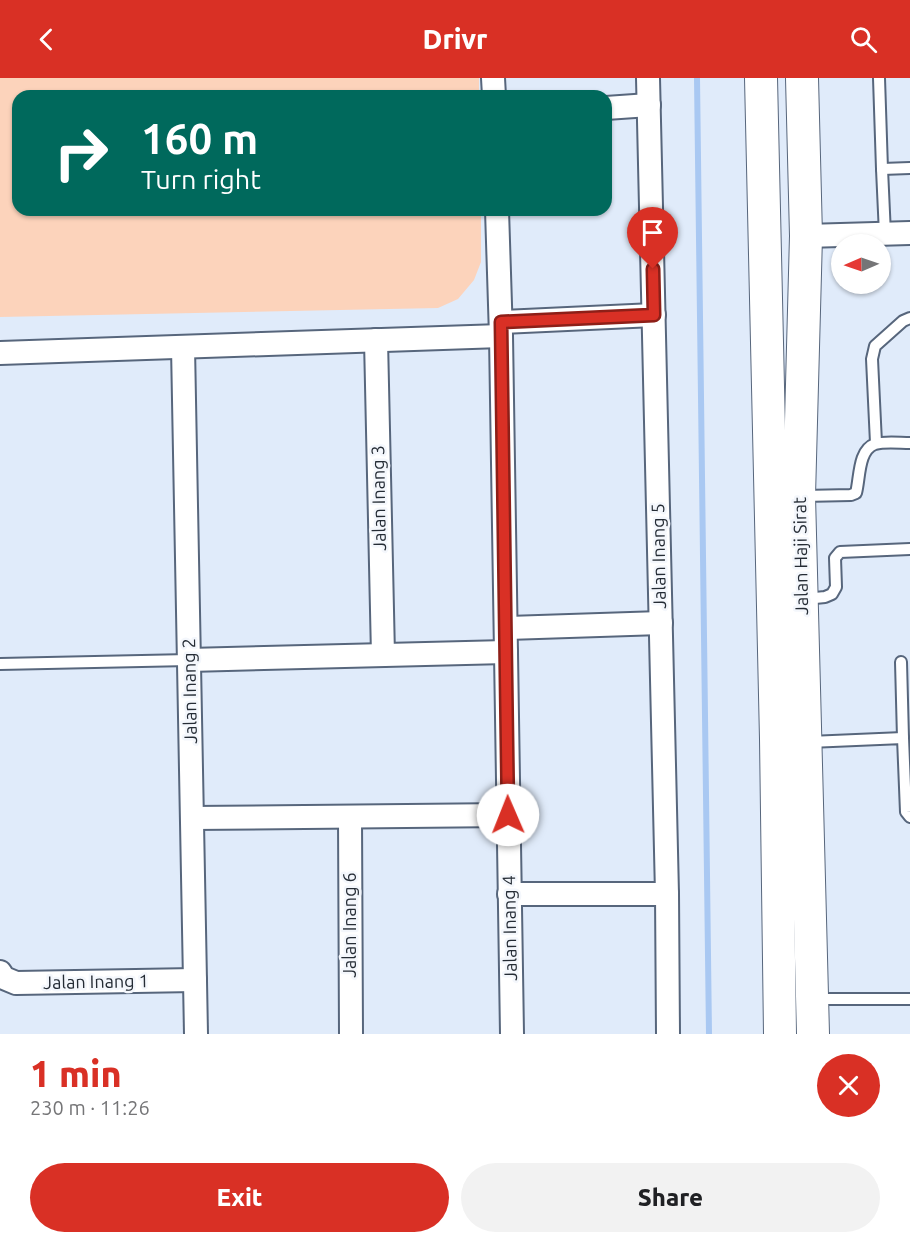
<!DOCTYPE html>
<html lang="en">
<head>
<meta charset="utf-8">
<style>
	body { margin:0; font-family:Ubuntu,sans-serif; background:#f2f2f2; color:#202124; height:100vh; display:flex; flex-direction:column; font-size:22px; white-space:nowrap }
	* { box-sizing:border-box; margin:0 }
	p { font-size:20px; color:#757577 }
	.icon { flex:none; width:33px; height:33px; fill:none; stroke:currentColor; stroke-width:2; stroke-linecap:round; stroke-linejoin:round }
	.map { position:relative; height:956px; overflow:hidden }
	.panel { display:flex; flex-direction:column; background:#fff; flex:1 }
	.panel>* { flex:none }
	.guide { position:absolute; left:12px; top:12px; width:600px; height:126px; border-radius:18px; box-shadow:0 2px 4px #0004; background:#00695c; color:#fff; overflow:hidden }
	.needle { width:39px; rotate:268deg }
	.fabs { position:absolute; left:831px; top:156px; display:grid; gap:12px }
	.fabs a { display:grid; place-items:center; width:60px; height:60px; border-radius:50%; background:#fff; box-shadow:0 2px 4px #0004; font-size:30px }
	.pin { position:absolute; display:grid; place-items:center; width:51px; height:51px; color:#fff; margin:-62px -26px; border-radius:50% 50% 50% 0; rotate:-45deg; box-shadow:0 0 6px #0007 }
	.pin .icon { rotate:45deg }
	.me { position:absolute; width:66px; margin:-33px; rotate:359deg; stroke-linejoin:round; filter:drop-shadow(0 0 4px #0008) }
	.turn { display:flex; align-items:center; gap:21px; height:126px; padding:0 30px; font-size:27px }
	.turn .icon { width:78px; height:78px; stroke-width:2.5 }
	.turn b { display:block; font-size:42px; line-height:51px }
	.round { display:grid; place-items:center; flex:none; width:63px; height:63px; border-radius:32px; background:#f2f2f2 }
	.headline { display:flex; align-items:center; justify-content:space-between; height:102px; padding:0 30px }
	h1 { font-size:36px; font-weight:800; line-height:45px; color:#d93025 }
	.cta { display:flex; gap:12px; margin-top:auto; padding:12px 30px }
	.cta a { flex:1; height:69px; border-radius:36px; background:#d93025; color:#fff; font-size:24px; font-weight:800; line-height:69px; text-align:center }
	.cta a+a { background:#f2f2f2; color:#202124 }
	header { display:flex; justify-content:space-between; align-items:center; height:78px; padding:0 30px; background:#d93025; color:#fff; font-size:27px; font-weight:800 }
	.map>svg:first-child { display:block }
</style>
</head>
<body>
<header><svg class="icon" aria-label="back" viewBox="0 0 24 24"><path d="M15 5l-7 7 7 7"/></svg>Drivr<svg class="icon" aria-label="search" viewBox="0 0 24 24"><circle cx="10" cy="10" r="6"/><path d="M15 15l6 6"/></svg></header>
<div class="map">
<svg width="910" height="956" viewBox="0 0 910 956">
	<rect width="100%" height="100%" fill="#e0ebfa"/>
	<polygon fill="#fcd3bb" points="0,0 479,0 479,18 18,18 18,132 481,132 481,184 474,202 458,221 438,230 0,239"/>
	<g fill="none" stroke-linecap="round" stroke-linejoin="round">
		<polyline stroke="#a9c8f2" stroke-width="6" points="697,0 709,956"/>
		<defs>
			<g id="service">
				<polyline points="879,0 882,91 885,156"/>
				<polyline points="882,91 910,90"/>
				<polyline points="876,365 872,281 875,268 903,243 910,240"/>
				<path d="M803,418L851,417L856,415C860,400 858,372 875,366C885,363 900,365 910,365"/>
				<polyline points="805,521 825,519 832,516 836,509 835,480 840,474 910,471"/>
				<polyline points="901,584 903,660"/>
				<polyline points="0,586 189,582"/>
				<polyline points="809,664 903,660 906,734 910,739"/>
				<polyline points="816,921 910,921"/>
			</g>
			<g id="minor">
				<polyline points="493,0 494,18"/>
				<polyline points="648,0 667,816 668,956"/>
				<polyline points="606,30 649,27"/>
				<polyline points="497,132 501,258 512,956"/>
				<polyline points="806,158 910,155"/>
				<polyline points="501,244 654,237"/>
				<polyline points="376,262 383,577"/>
				<polyline points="183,269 196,956"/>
				<polyline points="0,275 501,258"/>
				<polyline points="506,550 661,545"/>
				<polyline points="189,582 506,574"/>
				<polyline points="350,739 351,956"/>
				<polyline points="192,740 508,737"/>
				<polyline points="509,816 667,816"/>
				<polyline points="0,894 4,900 16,905 195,902"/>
			</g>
			<g id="secondary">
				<polyline points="761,0 776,661 780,956"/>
				<polyline points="802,0 806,158 799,418 813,956"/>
			</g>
		</defs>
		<use href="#service" stroke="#57667c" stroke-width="14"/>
		<use href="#minor" stroke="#57667c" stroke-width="26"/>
		<use href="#secondary" stroke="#57667c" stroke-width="34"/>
		<use href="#service" stroke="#fff" stroke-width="10"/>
		<use href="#minor" stroke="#fff" stroke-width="22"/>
		<use href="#secondary" stroke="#fff" stroke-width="32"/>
	</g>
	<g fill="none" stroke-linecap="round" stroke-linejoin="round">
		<defs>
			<polyline id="route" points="508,737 501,244 654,237 653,191"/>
		</defs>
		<use href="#route" stroke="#8d1f18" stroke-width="15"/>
		<use href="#route" stroke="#d93025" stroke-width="10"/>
	</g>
	<g text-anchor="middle" stroke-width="5" stroke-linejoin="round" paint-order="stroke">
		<g font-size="18" fill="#252c35" stroke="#f4f7fc">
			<text transform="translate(379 420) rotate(-91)" y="6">Jalan Inang 3</text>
			<text transform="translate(659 478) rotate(-91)" y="6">Jalan Inang 5</text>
			<text transform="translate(801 478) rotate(-91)" y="6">Jalan Haji Sirat</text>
			<text transform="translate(190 613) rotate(-91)" y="6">Jalan Inang 2</text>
			<text transform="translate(350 847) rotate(-90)" y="6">Jalan Inang 6</text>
			<text transform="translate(510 850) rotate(-91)" y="6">Jalan Inang 4</text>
			<text transform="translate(96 904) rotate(-1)" y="6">Jalan Inang 1</text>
		</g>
	</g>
</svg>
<div class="fabs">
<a><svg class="needle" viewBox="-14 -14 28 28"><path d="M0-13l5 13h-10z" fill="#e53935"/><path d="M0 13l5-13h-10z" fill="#757577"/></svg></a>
</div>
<div class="pin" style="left:653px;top:191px;background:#d93025"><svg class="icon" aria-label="arrive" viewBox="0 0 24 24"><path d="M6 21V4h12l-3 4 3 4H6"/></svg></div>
<svg class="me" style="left:508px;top:737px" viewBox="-20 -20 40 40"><circle r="19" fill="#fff"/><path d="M0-13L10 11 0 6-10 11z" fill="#d93025"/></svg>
<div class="guide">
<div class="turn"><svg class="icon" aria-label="right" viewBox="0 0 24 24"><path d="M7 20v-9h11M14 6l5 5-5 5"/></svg><div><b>160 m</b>Turn right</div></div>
</div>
</div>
<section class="panel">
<div class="headline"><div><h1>1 min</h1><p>230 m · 11:26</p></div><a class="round" style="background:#d93025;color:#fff"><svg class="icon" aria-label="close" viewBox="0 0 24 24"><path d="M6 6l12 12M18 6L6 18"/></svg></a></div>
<div class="cta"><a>Exit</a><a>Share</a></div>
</section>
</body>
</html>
